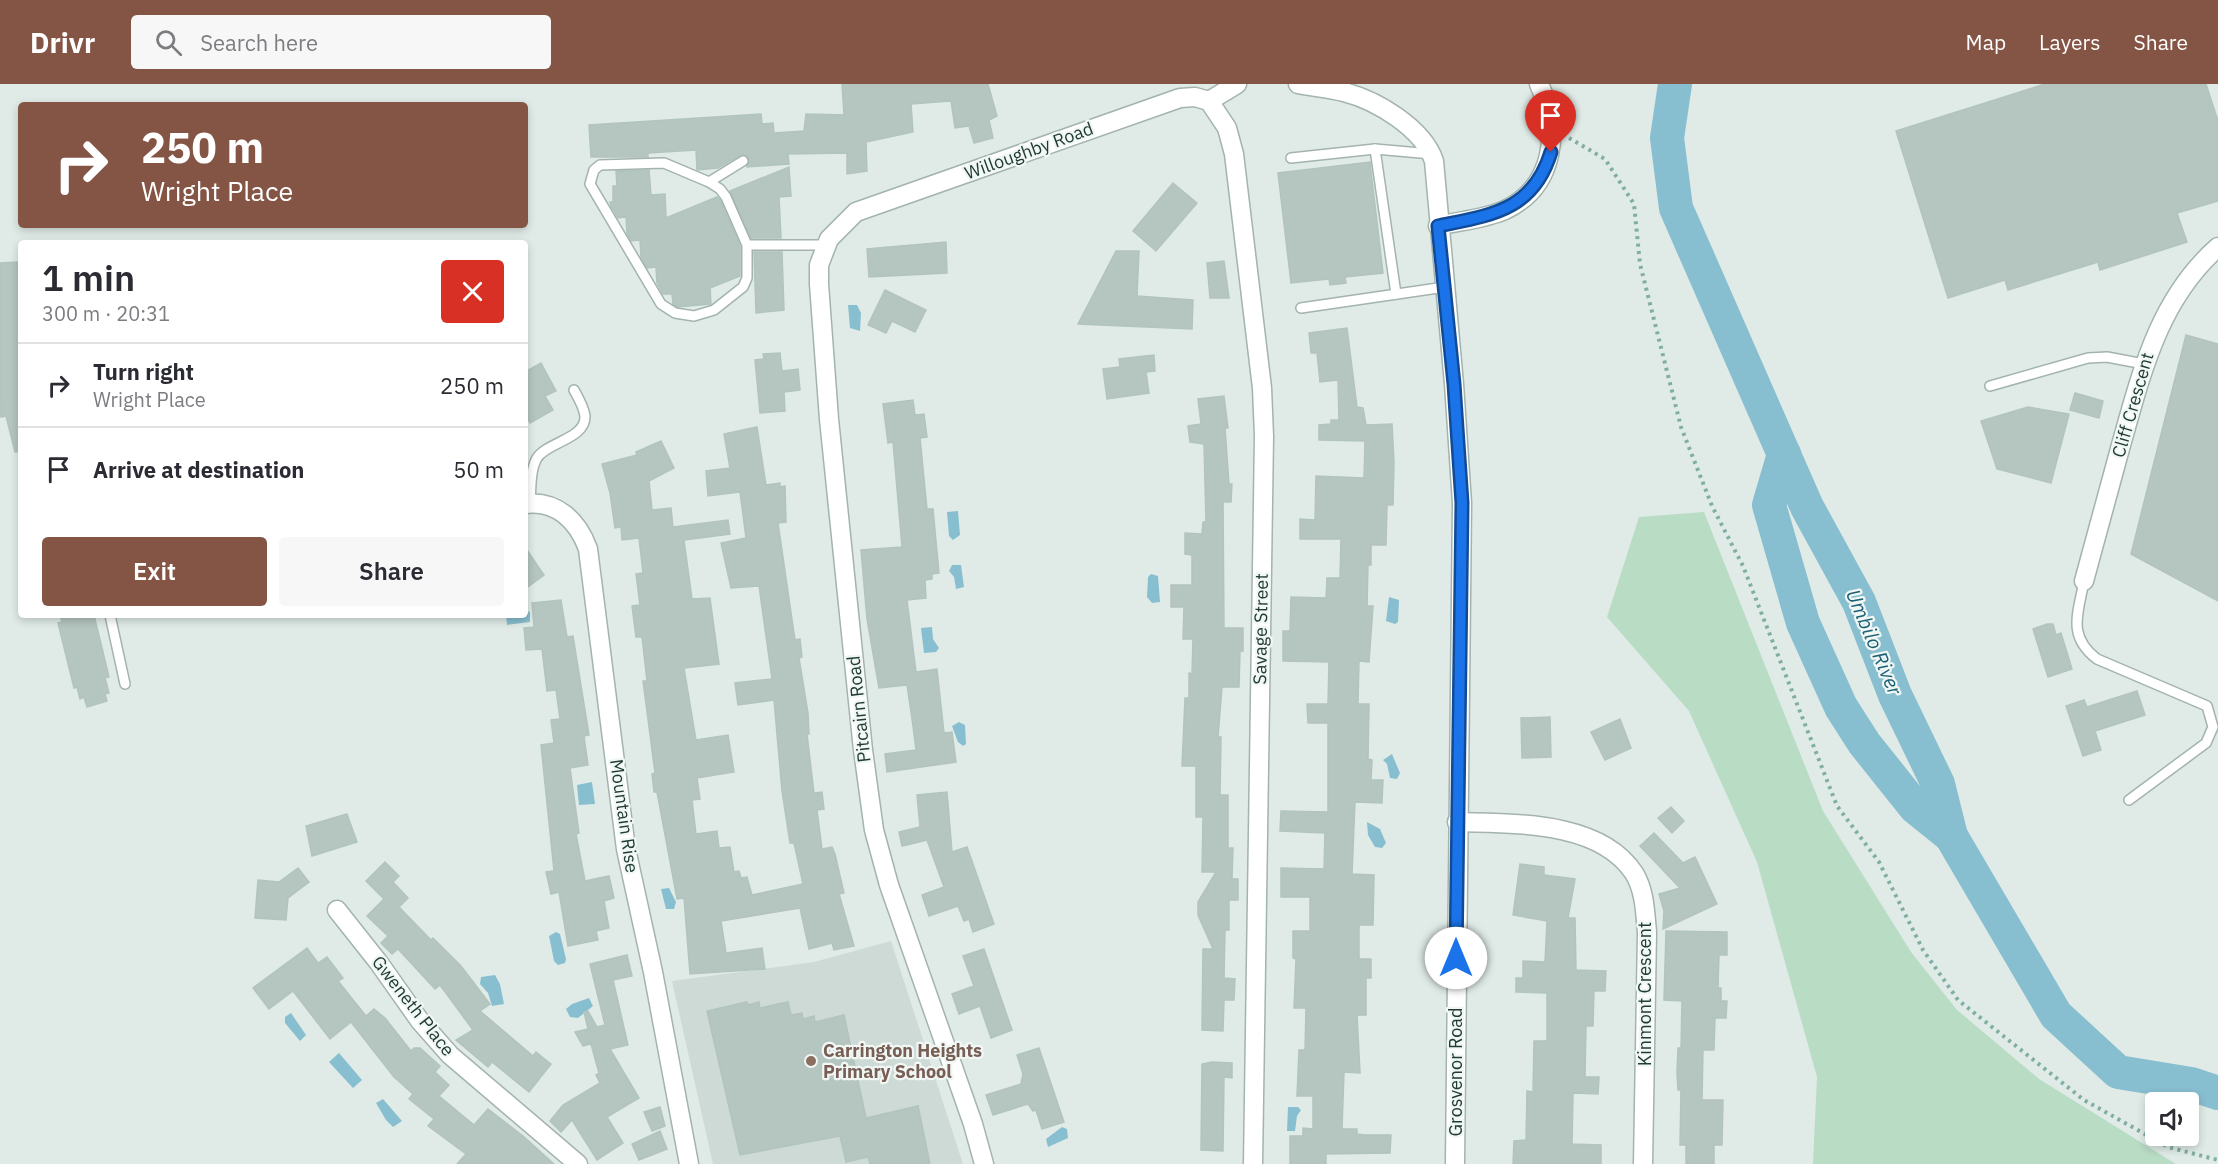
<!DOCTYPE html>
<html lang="en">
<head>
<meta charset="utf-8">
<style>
	body { margin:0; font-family:"IBM Plex Sans",sans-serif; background:#f7f7f7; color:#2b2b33; height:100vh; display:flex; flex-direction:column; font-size:22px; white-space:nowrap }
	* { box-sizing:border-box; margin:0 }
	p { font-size:20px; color:#7c7c81 }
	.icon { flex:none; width:33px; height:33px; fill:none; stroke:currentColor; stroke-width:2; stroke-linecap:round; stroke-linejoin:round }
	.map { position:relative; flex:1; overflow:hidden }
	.sheet { position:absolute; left:18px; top:156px; width:510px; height:378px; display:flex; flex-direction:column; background:#fff; border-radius:6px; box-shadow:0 3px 9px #0003 }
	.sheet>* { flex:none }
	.hud { position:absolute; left:18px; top:18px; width:510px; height:126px; border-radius:6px; box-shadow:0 3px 9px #0003; background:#845544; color:#fff; overflow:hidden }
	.fabs { position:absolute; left:2145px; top:1008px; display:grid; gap:12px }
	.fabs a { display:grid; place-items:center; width:54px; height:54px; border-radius:6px; background:#fff; box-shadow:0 3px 9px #0003; font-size:30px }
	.pin { position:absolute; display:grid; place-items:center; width:51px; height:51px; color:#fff; margin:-62px -26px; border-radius:50% 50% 50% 0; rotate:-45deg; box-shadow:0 0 6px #0007 }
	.pin .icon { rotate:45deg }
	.me { position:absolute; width:66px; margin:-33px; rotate:0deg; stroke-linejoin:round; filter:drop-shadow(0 0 4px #0008) }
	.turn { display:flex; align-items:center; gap:21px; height:126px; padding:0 24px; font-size:27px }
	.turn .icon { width:78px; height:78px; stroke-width:2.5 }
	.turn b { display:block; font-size:42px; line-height:51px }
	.round { display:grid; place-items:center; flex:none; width:63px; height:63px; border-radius:6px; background:#f7f7f7 }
	.summary { display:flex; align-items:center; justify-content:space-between; height:102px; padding:0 24px }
	h1 { font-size:36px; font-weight:600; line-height:45px }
	.primary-button { display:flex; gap:12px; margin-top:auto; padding:12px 24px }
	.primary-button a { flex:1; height:69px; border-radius:6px; background:#845544; color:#fff; font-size:24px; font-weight:600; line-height:69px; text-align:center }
	.primary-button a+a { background:#f7f7f7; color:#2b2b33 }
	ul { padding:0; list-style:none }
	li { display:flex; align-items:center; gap:18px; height:84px; padding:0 24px; border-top:2px solid #e1e1e2 }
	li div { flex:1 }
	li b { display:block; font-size:22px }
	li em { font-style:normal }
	header { display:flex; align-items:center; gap:36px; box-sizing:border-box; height:84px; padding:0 30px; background:#845544; color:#fff }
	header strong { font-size:28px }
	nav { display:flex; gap:33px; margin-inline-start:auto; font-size:21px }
	.search { width:420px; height:54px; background:#f7f7f7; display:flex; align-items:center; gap:15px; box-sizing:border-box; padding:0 21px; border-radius:6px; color:#7c7c81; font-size:22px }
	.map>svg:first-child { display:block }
</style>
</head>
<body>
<header>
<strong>Drivr</strong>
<div class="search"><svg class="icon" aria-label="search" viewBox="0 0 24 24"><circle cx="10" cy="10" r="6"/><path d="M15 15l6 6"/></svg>Search here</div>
<nav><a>Map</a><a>Layers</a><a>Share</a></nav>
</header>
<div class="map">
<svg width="2218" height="1080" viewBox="0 0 2218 1080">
	<rect width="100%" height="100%" fill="#e0ebe7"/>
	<polygon fill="#cedad6" points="891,857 963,1080 713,1080 672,897 814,878"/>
	<polygon fill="#b9dcc5" points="1704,428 1823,727 1911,868 1957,926 2039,995 2176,1080 1813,1080 1817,993 1757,778 1689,627 1607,533 1639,433"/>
	<g fill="#88bfd0">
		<polygon points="848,221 857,221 861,229 860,247 850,244"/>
		<polygon points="958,427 960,451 953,456 949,452 947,428"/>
		<polygon points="952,481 961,481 964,503 956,505 954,493 949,487"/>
		<polygon points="1151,490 1158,492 1160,518 1152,519 1147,513 1148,493"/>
		<polygon points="1389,513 1399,516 1398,538 1395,540 1386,537"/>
		<polygon points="525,526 530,528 530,538 507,541 506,531 525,531"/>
		<polygon points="932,543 933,555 939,564 936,568 924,569 921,544"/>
		<polygon points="959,638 965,641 966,660 963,662 958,658 952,642"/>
		<polygon points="1392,670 1400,689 1397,695 1390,694 1387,680 1383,676"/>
		<polygon points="592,698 595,720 579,721 577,701"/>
		<polygon points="1367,738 1380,745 1386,759 1382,764 1375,763 1368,751"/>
		<polygon points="669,804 676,818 674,825 666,825 661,805"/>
		<polygon points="556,848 560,850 566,875 565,879 558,881 554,877 549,852"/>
		<polygon points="495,891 500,900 504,920 492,922 488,909 480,900 481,893"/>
		<polygon points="589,914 593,922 578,934 570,933 566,925 572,920"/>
		<polygon points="291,929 306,951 300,957 285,939 285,933"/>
		<polygon points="339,969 362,996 353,1004 329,978"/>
		<polygon points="383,1015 402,1037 393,1043 386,1036 376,1019"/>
		<polygon points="1288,1023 1298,1023 1301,1026 1297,1032 1295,1047 1287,1047"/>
		<polygon points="1062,1043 1067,1045 1068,1054 1048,1063 1046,1055"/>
	</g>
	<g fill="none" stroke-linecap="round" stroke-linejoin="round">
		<g stroke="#88bfd0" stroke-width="34">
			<polyline points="1675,0 1667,54 1676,124 1807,423 1859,518 1895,611 1938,700 1951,752 2056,931 2118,988 2191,1000 2218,1009"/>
			<polyline points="1784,370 1769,421 1803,539 1841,623 1864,659 1915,723 1951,752"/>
		</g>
	</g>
	<g fill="#b5c5c0" stroke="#b2c4be" stroke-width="1.5">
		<polygon points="842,0 988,0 997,32 989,36 993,54 974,59 969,42 955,44 951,17 911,20 913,48 866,58 867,87 847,90 847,69 788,70 789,80 747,83 749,74 742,70 718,84 697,86 696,66 648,69 648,73 591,73 589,41 761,30 762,40 773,39 774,49 804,47 806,30 844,31"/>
		<polygon points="2045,0 2206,0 2218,37 2218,117 2177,129 2187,158 2100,186 2098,178 2008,206 2005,196 1948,214 1896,47"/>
		<polygon points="1370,78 1383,189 1345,193 1346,199 1330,201 1329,195 1291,199 1278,89"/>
		<polygon points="789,83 791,112 779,113 781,154 751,154 730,107"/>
		<polygon points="649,86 651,111 665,110 666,134 717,113 720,116 740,162 740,192 710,204 711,220 677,223 673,220 672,210 663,210 657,199 656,183 647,184 641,173 640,156 631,157 627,149 626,133 618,134 611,122 610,118 613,118 613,102 617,102 616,87"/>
		<polygon points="1173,99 1197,119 1156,167 1133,147"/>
		<polygon points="946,158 947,189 869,193 867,165"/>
		<polygon points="1116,167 1139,167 1137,212 1193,216 1192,245 1078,240"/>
		<polygon points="754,168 782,168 784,226 756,229"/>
		<polygon points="1224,177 1229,214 1210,214 1207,179"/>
		<polygon points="17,178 18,187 21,187 21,367 15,368 6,332 1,333 0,322 0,179"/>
		<polygon points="885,206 926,226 915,248 892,237 886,249 868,241"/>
		<polygon points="1347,244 1357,323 1363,324 1366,341 1392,340 1394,378 1393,421 1387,421 1386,461 1371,461 1371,481 1368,481 1367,522 1373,522 1369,578 1359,577 1358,620 1369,620 1368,675 1372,676 1371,696 1383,696 1382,719 1355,718 1352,790 1374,791 1373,841 1359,841 1359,875 1371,875 1371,894 1366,894 1366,931 1357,931 1360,989 1344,988 1342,1045 1357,1045 1357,1050 1364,1051 1391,1051 1390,1069 1326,1070 1326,1080 1290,1080 1290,1052 1303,1052 1303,1044 1313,1045 1313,1012 1297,1012 1299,966 1305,966 1306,924 1294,924 1296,875 1293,874 1293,847 1310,847 1310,813 1281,813 1281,784 1324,785 1325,749 1280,747 1281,727 1328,728 1328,639 1308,639 1307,620 1328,620 1329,578 1283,577 1283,547 1290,547 1291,513 1326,514 1327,494 1340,494 1341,455 1300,455 1300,435 1315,436 1316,392 1364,394 1365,357 1319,356 1319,341 1331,340 1331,336 1339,336 1338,296 1320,298 1317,269 1311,269 1309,249"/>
		<polygon points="2186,251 2218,260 2218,517 2131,470"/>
		<polygon points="780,269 782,287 798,285 800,306 784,308 785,327 760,329 755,276 764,275 763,270"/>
		<polygon points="1154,271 1155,287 1146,288 1149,309 1107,315 1103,285 1120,283 1119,275"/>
		<polygon points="541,279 556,307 545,312 553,326 530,339 525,330 525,288"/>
		<polygon points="2075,309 2103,317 2099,334 2070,326"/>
		<polygon points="1224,312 1228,344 1225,344 1229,400 1232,400 1231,418 1223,418 1224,544 1243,544 1243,567 1240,567 1239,603 1222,603 1218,653 1221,653 1220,711 1228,711 1228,764 1233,764 1232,795 1238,795 1238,816 1229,816 1229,846 1225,846 1224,894 1235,895 1234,916 1224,916 1223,947 1202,946 1203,865 1213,865 1198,831 1198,818 1216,788 1202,788 1203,733 1196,733 1196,682 1182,682 1185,614 1189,614 1189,589 1192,590 1193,555 1183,555 1184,523 1171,523 1171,501 1192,501 1192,471 1185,470 1185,449 1202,450 1203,438 1206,438 1204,360 1190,358 1188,342 1201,340 1198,315"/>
		<polygon points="913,316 915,331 924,330 927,353 920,354 927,425 933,425 939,489 932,490 932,495 925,496 926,514 907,516 916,588 937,585 944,649 952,648 956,678 887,688 885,670 916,666 913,642 907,601 879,604 867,535 861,466 902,463 893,358 888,359 883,320"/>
		<polygon points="2028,323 2069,330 2051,399 1997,385 1981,337"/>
		<polygon points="757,343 766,401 780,399 780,403 785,402 786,438 778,439 795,556 800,555 802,573 799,574 808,629 809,650 807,650 814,709 822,708 824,725 817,726 822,765 832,763 835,770 844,809 839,810 854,862 834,866 832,859 809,865 800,824 721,837 726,869 762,864 765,885 690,890 684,814 677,815 657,708 654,708 652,690 655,689 643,597 647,597 642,553 636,553 632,522 640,521 636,490 643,489 639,454 622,456 621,443 615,444 610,409 602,380 637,371 636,368 661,357 674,384 649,397 652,426 671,424 673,443 728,436 730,450 684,456 692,515 710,514 719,580 684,584 696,656 728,651 734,688 697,694 700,715 692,716 696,750 717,747 719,764 730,763 734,788 739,787 741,794 747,793 752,811 803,800 794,759 790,759 782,707 774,616 738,621 735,599 772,595 759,502 731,504 721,459 746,454 740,408 708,412 706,387 730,384 724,350"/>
		<polygon points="525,463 544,491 525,505"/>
		<polygon points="561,516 567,553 573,552 589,651 584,652 588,681 570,684 579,749 576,750 585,797 609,792 614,814 604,817 609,844 596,847 598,856 568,862 559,808 551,810 546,788 554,787 541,661 554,659 551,636 560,635 556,606 547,607 542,565 526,566 524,544 534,543 532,519"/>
		<polygon points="60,531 94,531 109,593 105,594 109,609 105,610 107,617 87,623 84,613 80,615 77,603 74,604 58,539 62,538"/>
		<polygon points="2047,540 2053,540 2056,551 2061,549 2072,585 2048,593 2033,545"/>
		<polygon points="2137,607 2145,631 2095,647 2101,666 2083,672 2066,622 2084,616 2087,623"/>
		<polygon points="1550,633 1551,673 1522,674 1521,634"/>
		<polygon points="1620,635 1631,664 1605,676 1591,648"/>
		<polygon points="947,708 952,768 967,763 994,840 973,848 969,835 964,837 958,822 929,832 922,811 944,803 927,756 902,762 899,748 920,743 917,711"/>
		<polygon points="1671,723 1684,737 1672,749 1658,734"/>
		<polygon points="347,730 357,758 312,772 306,742"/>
		<polygon points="1654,749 1683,779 1695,773 1717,820 1663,845 1664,827 1659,810 1680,804 1640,762"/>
		<polygon points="385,778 399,792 393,798 408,814 399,823 431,856 433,854 461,882 490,920 480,927 533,972 536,968 551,980 529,1008 492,978 488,983 456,956 473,946 440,901 435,905 398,865 392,870 381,859 388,852 367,832 384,815 366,797"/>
		<polygon points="1520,780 1544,783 1544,791 1575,795 1568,834 1575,834 1576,886 1606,887 1605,907 1594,907 1593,942 1586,942 1585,993 1599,993 1598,1010 1573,1009 1572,1060 1601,1061 1601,1080 1513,1080 1514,1057 1526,1056 1527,1007 1533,1008 1534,957 1547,957 1547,909 1516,908 1516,894 1523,894 1523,877 1545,878 1547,837 1513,831"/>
		<polygon points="298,784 309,798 288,814 286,836 255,834 258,796 279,798"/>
		<polygon points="1666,847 1727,848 1727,871 1719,871 1718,904 1721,904 1721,917 1727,917 1726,934 1715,934 1714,966 1703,966 1702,1016 1723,1016 1722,1061 1714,1061 1714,1080 1686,1080 1686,1061 1680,1061 1681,1006 1678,1006 1677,988 1678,964 1681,964 1682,917 1664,916"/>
		<polygon points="307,864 318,879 327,873 343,894 338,897 366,932 374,925 385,934 411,967 414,964 420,964 440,982 435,988 449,1001 439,1012 474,1041 488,1025 523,1052 554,1080 457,1080 466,1070 428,1042 434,1035 409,1015 413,1010 394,993 351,938 330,955 293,907 269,925 253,904"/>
		<polygon points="984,865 1012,946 991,954 980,922 959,930 952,910 974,902 963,872"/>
		<polygon points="627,871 632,892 613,896 628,961 610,965 639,1014 607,1033 623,1059 597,1076 572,1036 561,1048 550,1037 563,1021 600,999 596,991 599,989 591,960 583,962 575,948 588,945 584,928 588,927 597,943 605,941 590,880"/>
		<polygon points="747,918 748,921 759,918 760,924 788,918 791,931 802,929 803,935 814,932 815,938 844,931 866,1034 918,1022 930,1080 870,1080 868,1073 846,1078 840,1052 740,1071 707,927"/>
		<polygon points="1039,964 1064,1038 1042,1045 1036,1026 1033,1027 1028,1020 993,1031 986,1011 1021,1000 1023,990 1017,971"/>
		<polygon points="1212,978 1232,979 1232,994 1224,993 1223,1067 1201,1066 1202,980"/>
		<polygon points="660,1023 665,1042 652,1047 644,1028"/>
		<polygon points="660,1047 667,1065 639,1076 632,1060"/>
	</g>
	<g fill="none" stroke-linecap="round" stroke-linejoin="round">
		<defs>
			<g id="service">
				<polyline points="1375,65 1396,210"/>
				<polyline points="1291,74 1375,65 1432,70"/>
				<polyline points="709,98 743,77"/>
				<polyline points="747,161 747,194 743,203 714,226 694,232 675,229 661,220 590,100 594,86 600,81 664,79 709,98 720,105 726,113 747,161 827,161"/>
				<polyline points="1301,224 1445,203"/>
				<polyline points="1990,302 2088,274 2107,273 2144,280"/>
				<path d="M530,420C531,405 530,386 537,374C547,358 586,355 585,332C584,324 578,313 574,306"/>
				<path d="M2084,497C2078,530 2067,552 2097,575L2207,622L2213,643L2206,659L2129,716"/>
				<polyline points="110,531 125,600"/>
			</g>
			<g id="minor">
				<path d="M1298,0C1313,3 1329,4 1344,8C1376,16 1423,44 1434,77L1454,300L1462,419L1455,1080"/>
				<polyline points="1209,17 1227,44 1234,70 1262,304 1264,352 1253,1080"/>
				<polyline points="1209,17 1237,0"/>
				<path d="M1438,142C1459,137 1485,135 1505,126C1555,102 1561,46 1539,0"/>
				<path d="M525,420C557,416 578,437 588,465L626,765L653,888L689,1080"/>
				<path d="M2084,497C2096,452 2109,406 2121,361C2142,287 2159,215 2218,163"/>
				<path d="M1457,738C1513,740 1599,736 1634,789C1645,807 1645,828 1647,848L1643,1080"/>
				<polyline points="337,826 379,879 420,937 450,971 578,1080"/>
				<polyline points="984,1080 973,1040 889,801 874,746 863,666 829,335 819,200 819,181 829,155 856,128 1180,14 1195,13 1209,17"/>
			</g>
		</defs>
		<use href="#service" stroke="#a3b3ae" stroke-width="12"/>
		<use href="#minor" stroke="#a3b3ae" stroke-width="21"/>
		<polyline stroke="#80aea3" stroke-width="4" stroke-dasharray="3 4.5" stroke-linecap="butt" points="1569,54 1605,75 1634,120 1640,180 1681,343 1712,422 1743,482 1837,722 1879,778 1923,866 1958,916 2084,1016 2168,1063 2218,1076"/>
		<use href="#service" stroke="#fff" stroke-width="9"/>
		<use href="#minor" stroke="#fff" stroke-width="18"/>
	</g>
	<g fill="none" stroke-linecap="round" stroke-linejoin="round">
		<defs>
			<path id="route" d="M1456,874L1462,419L1454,300L1438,142C1491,131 1533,127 1551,68"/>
		</defs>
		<use href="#route" stroke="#114b97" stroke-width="15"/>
		<use href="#route" stroke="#1a73e8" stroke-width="10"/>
	</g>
	<circle fill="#8d6e63" stroke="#f0f7f4" stroke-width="2" cx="811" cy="977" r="6"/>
	<g text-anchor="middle" stroke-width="4.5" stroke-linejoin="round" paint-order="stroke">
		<g font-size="18" fill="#213b35" stroke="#f0f7f4">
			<text transform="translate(1029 67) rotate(-20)" y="6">Willoughby Road</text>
			<text transform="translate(2133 321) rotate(-74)" y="6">Cliff Crescent</text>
			<text transform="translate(1261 545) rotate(-89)" y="6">Savage Street</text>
			<text transform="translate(859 625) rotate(-96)" y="6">Pitcairn Road</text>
			<text transform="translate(624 732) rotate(82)" y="6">Mountain Rise</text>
			<text transform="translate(1645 910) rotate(-90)" y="6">Kinmont Crescent</text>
			<text transform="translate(413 922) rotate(52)" y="6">Gweneth Place</text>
			<text transform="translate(1456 988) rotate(-90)" y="6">Grosvenor Road</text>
		</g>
		<g font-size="18" font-weight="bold" fill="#785e54" stroke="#f0f7f4" text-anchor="start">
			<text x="823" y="973">Carrington Heights<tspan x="823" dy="21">Primary School</tspan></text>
		</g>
		<g font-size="20" font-style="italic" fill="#1c6075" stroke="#f0f7f4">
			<text transform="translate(1874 558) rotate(67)" y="7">Umbilo River</text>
		</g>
	</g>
</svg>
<div class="fabs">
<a><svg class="icon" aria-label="sound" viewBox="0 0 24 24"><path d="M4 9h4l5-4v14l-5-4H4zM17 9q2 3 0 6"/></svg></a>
</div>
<div class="pin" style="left:1551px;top:68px;background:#d93025"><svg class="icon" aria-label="arrive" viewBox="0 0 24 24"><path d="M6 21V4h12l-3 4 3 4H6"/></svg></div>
<svg class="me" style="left:1456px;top:874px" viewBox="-20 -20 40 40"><circle r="19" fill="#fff"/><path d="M0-13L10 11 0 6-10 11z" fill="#1a73e8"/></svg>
<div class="hud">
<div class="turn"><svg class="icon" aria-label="right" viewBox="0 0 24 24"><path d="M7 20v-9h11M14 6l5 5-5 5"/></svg><div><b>250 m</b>Wright Place</div></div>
</div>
<section class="sheet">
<div class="summary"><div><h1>1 min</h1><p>300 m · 20:31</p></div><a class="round" style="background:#d93025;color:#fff"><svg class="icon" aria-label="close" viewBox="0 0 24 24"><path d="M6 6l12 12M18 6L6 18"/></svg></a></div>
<ul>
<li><svg class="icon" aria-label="right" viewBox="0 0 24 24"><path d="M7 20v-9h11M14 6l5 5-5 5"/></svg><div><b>Turn right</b><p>Wright Place</p></div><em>250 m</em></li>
<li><svg class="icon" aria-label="arrive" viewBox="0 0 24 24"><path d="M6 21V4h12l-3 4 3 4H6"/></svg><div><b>Arrive at destination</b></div><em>50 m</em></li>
</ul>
<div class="primary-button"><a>Exit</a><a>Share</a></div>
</section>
</div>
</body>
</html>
